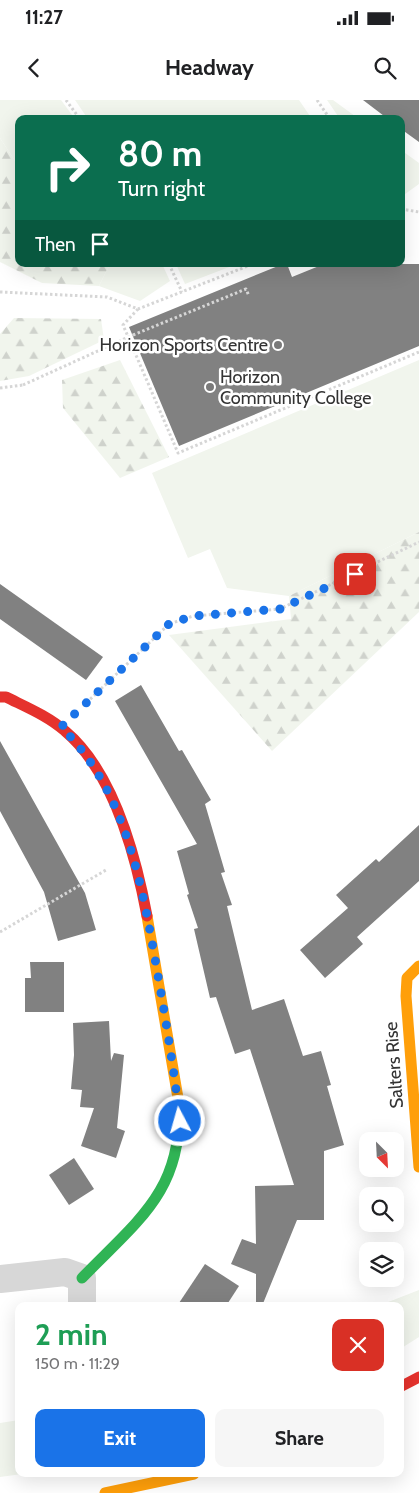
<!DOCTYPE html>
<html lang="en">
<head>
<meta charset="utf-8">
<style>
	body { margin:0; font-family:Cabin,sans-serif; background:#f6f6f6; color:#202124; height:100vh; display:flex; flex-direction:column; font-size:19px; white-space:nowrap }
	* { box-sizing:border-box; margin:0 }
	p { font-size:16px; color:#757577 }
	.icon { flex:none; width:28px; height:28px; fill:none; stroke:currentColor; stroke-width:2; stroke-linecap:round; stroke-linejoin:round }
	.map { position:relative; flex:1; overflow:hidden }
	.details { position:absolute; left:15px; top:1202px; width:389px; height:175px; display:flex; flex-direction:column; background:#fff; border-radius:10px; box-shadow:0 5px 20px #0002 }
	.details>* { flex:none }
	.top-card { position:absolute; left:15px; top:15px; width:390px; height:152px; border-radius:10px; box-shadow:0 5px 20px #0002; background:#0b6e4f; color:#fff; overflow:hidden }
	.needle { width:32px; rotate:156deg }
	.buttons { position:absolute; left:359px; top:1032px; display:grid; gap:10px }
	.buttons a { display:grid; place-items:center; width:45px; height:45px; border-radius:10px; background:#fff; box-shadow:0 5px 20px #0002; font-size:25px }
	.pin { position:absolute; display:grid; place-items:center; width:42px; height:42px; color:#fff; margin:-21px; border-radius:10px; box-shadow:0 2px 8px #0006 }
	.me { position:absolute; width:55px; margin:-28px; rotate:354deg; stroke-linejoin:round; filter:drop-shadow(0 0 4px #0008) }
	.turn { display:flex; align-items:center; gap:18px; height:105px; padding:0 20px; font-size:22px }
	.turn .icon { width:65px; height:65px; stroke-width:2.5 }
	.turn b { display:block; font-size:35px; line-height:42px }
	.then { display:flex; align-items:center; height:48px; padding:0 20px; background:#0003; gap:10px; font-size:19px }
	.round { display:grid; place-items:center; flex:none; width:52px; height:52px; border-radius:10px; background:#f6f6f6 }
	.summary { display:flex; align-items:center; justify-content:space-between; height:85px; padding:0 20px }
	h1 { font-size:30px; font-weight:700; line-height:38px; color:#1e9e55 }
	.primary-button { display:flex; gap:10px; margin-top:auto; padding:10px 20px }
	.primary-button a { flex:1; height:58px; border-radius:10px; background:#1a73e8; color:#fff; font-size:20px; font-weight:700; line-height:58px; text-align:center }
	.primary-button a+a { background:#f6f6f6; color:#202124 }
	.status { display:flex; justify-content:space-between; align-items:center; height:35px; padding:0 25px; background:#fff; direction:ltr }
	.status svg { height:14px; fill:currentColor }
	header { display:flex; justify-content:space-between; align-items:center; height:65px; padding:0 20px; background:#fff; font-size:22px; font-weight:700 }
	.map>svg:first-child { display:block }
</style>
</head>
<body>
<div class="status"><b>11:27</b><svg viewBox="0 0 49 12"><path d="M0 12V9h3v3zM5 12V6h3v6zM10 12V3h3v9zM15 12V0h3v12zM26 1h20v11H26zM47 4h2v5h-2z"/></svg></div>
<header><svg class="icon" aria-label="back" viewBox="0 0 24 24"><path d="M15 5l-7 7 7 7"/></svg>Headway<svg class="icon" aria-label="search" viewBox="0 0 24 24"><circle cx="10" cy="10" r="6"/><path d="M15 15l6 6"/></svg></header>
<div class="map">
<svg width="419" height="1393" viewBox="0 0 419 1393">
	<defs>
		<pattern id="forest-firs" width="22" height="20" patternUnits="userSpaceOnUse" patternTransform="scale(1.25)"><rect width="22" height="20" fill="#f1f5ed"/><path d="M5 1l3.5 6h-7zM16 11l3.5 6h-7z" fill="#cfd2cc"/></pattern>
	</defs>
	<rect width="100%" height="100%" fill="#fff"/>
	<g fill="#f1f5ed">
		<polygon points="0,0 61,0 75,19 19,19 19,67 0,38"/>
		<polygon points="75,0 299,0 312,19 88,19"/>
		<polygon points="327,0 333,0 359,19 340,19"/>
		<polygon points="401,50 419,63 419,84 401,97"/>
		<polygon points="110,164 162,164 170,181 140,201 99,186"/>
		<polygon points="176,164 237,164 185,184"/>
		<polygon points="419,260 419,432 289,496 227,488 210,449 188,458 152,373"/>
		<polygon points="419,1190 419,1237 400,1249 400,1206 378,1206"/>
		<polygon points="19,1320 19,1374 22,1374 0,1377 0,1323"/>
	</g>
	<g fill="url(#forest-firs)">
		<polygon points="0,38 19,67 19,164 110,164 99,186 42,183 0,162"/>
		<polygon points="14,218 101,219 104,240 29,276 0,281 0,234"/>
		<polygon points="120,260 169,357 120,378 63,308 62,280"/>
		<polygon points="419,432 419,512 272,651 169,535 291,519 289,496"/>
	</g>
	<g fill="#818181">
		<polygon points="363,0 419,0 419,42 401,29 401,19 388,19"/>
		<polygon points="283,164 287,164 292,177 324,164 419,164 419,246 179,346 129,227"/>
		<polygon points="0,484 103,557 86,580 0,519"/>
		<polygon points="141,585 179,651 182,650 211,700 205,704 225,772 221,773 232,805 227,806 252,910 284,899 303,956 321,951 331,985 327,986 344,1045 324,1051 324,1120 297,1120 262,1206 256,1206 256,1174 231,1164 242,1139 256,1144 255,1086 294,1085 250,949 235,954 216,897 210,898 194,829 198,828 187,795 189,794 177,751 197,744 115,601"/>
		<polygon points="0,641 85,793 96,830 58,841 44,792 0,711"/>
		<polygon points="419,725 419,781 357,837 363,844 325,878 300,850 348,808 336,795 376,759 379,762"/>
		<polygon points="30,862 64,862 64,912 25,912 25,878 31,878"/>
		<polygon points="109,921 111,961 114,953 124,955 117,1028 125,1031 116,1058 81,1046 94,1008 80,1007 82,990 71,989 74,955 73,923"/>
		<polygon points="74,1058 94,1089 69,1105 49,1075"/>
		<polygon points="205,1164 239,1186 226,1206 177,1206"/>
	</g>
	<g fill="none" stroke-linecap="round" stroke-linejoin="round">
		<g stroke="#d6d6d6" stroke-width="3" stroke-dasharray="2.5 2.5" stroke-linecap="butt">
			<polyline points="66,0 80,19"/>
			<polyline points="317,0 330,19"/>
			<polyline points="401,109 419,112"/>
			<polyline points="169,164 182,192"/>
			<polyline points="0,192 107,197 138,209 253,164"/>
			<polyline points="138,209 123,225 178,353 419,252"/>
			<polyline points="133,235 246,189 249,196"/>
			<polyline points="0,288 23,285"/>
			<polyline points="83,606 169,524 193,516 280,509 419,442"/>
			<polyline points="0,832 106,770"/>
		</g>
		<polyline stroke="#d7d7d7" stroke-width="28" points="0,1179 65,1172 82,1178 82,1206"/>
		<path stroke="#30b455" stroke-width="11" d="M82,1178C137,1121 183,1091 179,1004"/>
		<g stroke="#ff9f0a" stroke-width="11">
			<polyline points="147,816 179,1004"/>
			<polyline points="419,866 407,878 406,896 419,1067"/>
			<polyline points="105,1393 194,1374"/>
		</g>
		<g stroke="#e5322d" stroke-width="11">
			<path d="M0,597H6C26,607 48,616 65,631C114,672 136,757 147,816"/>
			<polyline points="400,1287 419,1277"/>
		</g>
		<polyline stroke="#d6d6d6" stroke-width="3" stroke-dasharray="2.5 2.5" stroke-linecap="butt" points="23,285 133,235"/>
	</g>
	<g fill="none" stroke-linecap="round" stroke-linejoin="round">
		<path stroke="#1a73e8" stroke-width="9" stroke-dasharray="0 16.2" d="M180,1021C174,970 166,921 157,870C142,785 126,690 61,627L169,524L193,516L280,509L355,474"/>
	</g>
	<g fill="#7a7a7a" stroke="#fff" stroke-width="2">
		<circle cx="278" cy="245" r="5"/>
		<circle cx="210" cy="287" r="5"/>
	</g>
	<g text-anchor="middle" stroke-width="5" stroke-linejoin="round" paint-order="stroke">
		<g font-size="18" fill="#333" stroke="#fff" text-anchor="end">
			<text x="268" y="251">Horizon Sports Centre</text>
			<text x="220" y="283" text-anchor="start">Horizon<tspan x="220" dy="21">Community College</tspan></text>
		</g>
		<g font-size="18" fill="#333" stroke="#fff">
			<text transform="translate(394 965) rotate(-94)" y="6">Salters Rise</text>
		</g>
	</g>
</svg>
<div class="buttons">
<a><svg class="needle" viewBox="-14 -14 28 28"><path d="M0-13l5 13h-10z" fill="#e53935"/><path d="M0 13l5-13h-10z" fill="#757577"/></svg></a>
<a><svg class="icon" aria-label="search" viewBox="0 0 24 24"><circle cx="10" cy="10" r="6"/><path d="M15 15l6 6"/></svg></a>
<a><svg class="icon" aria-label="layers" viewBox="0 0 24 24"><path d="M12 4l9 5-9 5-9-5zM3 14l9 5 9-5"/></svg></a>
</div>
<div class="pin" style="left:355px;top:474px;background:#d93025"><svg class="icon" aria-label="arrive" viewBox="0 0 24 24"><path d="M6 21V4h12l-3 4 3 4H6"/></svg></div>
<svg class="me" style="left:180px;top:1021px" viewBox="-20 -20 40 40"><circle r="17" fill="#1a73e8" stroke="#fff" stroke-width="3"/><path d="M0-11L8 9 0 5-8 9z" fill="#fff"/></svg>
<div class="top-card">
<div class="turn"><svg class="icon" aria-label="right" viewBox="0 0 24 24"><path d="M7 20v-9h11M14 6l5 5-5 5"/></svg><div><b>80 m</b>Turn right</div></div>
<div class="then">Then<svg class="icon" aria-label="arrive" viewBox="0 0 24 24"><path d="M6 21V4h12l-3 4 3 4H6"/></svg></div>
</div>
<section class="details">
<div class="summary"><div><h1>2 min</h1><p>150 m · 11:29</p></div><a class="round" style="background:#d93025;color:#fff"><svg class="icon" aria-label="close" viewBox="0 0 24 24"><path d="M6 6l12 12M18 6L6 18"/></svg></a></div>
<div class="primary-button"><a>Exit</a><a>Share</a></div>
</section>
</div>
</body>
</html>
